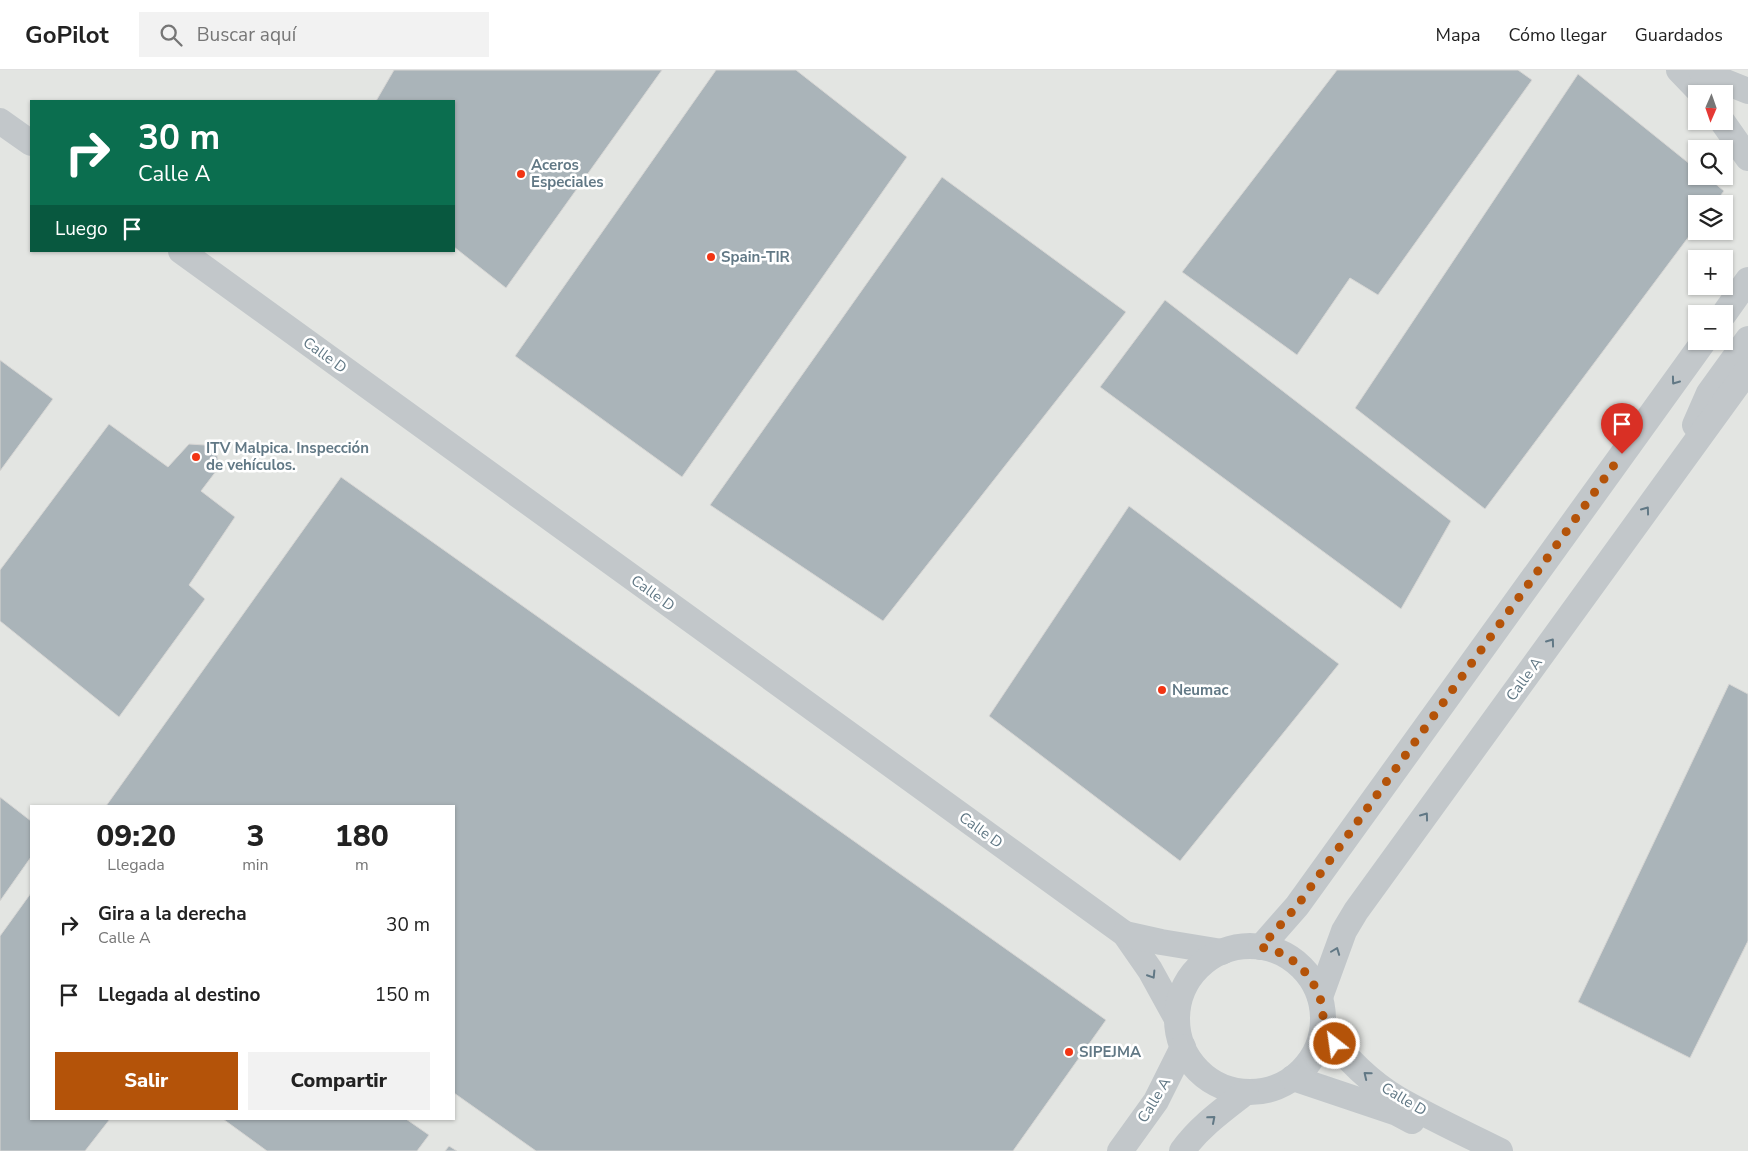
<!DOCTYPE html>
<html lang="es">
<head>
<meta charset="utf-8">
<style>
	body { margin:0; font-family:"Nunito Sans",sans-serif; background:#f2f2f2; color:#222; height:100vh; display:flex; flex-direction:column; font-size:19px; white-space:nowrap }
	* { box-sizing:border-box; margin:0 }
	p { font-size:16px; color:#767676 }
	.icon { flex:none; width:28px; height:28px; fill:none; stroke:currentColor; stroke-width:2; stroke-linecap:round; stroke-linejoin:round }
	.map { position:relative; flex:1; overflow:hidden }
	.side { position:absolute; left:30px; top:735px; width:425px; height:315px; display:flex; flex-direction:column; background:#fff; border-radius:0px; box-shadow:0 1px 4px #0004 }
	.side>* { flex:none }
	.guide { position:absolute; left:30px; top:30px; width:425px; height:152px; border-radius:0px; box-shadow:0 1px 4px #0004; background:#0b6e4f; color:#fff; overflow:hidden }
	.needle { width:32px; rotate:182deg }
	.tools { position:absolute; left:1688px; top:15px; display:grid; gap:10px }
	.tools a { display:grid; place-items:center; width:45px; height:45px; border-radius:0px; background:#fff; box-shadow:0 1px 4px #0004; font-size:25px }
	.pin { position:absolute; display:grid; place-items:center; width:42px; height:42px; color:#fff; margin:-51px -21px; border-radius:50% 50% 50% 0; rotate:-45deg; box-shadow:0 0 5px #0007 }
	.pin .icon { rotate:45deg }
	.me { position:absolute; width:55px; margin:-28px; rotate:330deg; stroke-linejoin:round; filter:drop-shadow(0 0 4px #0008) }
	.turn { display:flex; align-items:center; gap:18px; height:105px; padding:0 25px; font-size:22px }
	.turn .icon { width:65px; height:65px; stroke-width:2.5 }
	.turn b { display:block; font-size:35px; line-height:42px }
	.then { display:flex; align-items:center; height:48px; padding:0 25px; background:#0003; gap:10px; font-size:19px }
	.eta { display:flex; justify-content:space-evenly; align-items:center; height:85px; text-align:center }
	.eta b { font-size:30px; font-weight:800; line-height:35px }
	.action { display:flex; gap:10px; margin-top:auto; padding:10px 25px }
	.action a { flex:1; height:58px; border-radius:0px; background:#b45309; color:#fff; font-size:20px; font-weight:800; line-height:58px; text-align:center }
	.action a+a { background:#f2f2f2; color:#222 }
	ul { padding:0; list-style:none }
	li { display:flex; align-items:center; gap:15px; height:70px; padding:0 25px }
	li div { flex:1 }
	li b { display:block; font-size:19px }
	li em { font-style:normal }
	header { display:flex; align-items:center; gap:30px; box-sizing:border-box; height:70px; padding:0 25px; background:#fff; border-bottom:1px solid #e0e0e0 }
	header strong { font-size:24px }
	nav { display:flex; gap:28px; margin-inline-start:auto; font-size:18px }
	.search { width:350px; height:45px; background:#f2f2f2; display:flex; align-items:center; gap:12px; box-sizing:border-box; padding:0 18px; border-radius:0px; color:#767676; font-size:19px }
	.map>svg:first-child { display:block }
</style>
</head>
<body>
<header>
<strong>GoPilot</strong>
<div class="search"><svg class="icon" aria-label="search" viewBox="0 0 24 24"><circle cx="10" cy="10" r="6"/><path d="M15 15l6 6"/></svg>Buscar aquí</div>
<nav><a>Mapa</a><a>Cómo llegar</a><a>Guardados</a></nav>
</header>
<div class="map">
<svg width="1748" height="1081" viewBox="0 0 1748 1081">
	<rect width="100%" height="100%" fill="#f5f5f1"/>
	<path fill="#e3e5e2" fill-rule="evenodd" d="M0,0H1748V1081H0ZM1696,24H1724V51H1696ZM31,31H454V181H31ZM1696,79H1724V106H1696ZM1696,134H1724V161H1696ZM1696,189H1724V216H1696ZM1696,244H1724V271H1696ZM31,736H454V1049H31Z"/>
	<g fill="#aab4b9" stroke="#d7d6d4">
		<polygon points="394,0 662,0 506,218 454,177 454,31 376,31"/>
		<polygon points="716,0 796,0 907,87 682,407 515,286"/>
		<polygon points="1337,0 1518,0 1532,10 1378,225 1350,208 1297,285 1182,202"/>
		<polygon points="1578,4 1696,99 1696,106 1706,106 1724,121 1714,134 1696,134 1696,157 1485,439 1355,338"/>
		<polygon points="942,107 1126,242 883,551 710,435"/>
		<polygon points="1165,230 1451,451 1401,539 1100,317"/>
		<polygon points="0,290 53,329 0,401"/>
		<polygon points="109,354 168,397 189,374 205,375 216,383 220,396 201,421 235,447 189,515 205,529 119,647 0,551 0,500"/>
		<polygon points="341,407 1106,950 1013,1081 536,1081 454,1023 454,736 106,736"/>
		<polygon points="1129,436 1339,594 1180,791 989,646"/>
		<polygon points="1729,614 1748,624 1748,871 1690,988 1578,932"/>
		<polygon points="0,727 31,751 31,787 0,831"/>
		<polygon points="31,823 31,1049 110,1049 85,1081 0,1081 0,866"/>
		<polygon points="223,1049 406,1049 429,1065 417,1081 267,1081"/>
		<polygon points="449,1076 457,1081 445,1081"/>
	</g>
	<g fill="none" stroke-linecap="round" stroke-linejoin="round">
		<g stroke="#c2c7ca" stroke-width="26">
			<polyline points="1679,0 1702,24"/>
			<polyline points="1701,0 1718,9 1748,21"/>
			<polyline points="0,51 31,73"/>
			<polyline points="1722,51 1748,88"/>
			<polyline points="181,181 1125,864 1150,900 1177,949"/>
			<polyline points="1724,244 1748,210"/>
			<polyline points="1695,355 1709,323 1748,269"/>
			<polyline points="1125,864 1161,872 1222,882"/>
			<circle cx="1250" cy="949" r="73"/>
			<polyline points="1261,877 1297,836 1704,271"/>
			<polyline points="1320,927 1344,861 1356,841 1748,300"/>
			<path d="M1323,958C1343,985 1368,1011 1398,1029C1431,1048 1466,1064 1500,1081"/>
			<polyline points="1293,1008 1397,1043 1412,1051"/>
			<polyline points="1120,1081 1156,1031 1183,977"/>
			<path d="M1182,1081C1199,1057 1223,1040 1246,1022"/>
		</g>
	</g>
	<defs><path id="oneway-chevron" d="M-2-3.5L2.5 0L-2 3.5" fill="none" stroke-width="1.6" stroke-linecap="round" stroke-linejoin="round" transform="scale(1.25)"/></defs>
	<g stroke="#617885">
		<use href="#oneway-chevron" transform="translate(1675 311) rotate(126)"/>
		<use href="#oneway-chevron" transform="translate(1646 440) rotate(-54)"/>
		<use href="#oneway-chevron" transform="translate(1551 572) rotate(-54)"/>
		<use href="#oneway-chevron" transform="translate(1425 746) rotate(-54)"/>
		<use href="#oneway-chevron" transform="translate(1336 881) rotate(-69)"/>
		<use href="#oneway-chevron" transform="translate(1152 905) rotate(58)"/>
		<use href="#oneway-chevron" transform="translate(1367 1005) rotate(-141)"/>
		<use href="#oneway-chevron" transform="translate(1212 1049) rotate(-41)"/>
	</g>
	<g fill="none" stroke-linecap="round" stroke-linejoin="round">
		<polyline stroke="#b45309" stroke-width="9" stroke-dasharray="0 16.2" points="1335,974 1323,958 1323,943 1320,927 1311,909 1298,894 1281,883 1261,877 1297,836 1622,384"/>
	</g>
	<g fill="#f23514" stroke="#fff" stroke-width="2">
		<circle cx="521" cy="104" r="5"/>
		<circle cx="711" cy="187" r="5"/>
		<circle cx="196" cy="387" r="5"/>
		<circle cx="1162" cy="620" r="5"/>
		<circle cx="1069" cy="982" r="5"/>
	</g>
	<g text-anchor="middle" stroke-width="5" stroke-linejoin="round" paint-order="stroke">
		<g font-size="15" font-weight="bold" fill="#617885" stroke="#fff" text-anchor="start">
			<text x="531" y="100">Aceros<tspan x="531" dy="17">Especiales</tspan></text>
			<text x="721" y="192">Spain-TIR</text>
			<text x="206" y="383">ITV Malpica. Inspección<tspan x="206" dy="17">de vehículos.</tspan></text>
			<text x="1172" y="625">Neumac</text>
			<text x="1079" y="987">SIPEJMA</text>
		</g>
		<g font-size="15" fill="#617885" stroke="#fff">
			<text transform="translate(325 285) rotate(36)" y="5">Calle D</text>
			<text transform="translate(653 523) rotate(36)" y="5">Calle D</text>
			<text transform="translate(1524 609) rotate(-54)" y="5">Calle A</text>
			<text transform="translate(981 760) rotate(36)" y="5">Calle D</text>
			<text transform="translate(1404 1029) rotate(31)" y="5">Calle D</text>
			<text transform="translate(1154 1030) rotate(-59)" y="5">Calle A</text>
		</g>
	</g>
</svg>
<div class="tools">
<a><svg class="needle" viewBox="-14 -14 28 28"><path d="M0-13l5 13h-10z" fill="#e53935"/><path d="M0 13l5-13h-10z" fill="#767676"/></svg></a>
<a><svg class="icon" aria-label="search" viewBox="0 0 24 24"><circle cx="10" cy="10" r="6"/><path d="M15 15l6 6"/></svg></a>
<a><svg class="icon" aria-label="layers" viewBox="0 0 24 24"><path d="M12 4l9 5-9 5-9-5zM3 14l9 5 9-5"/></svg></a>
<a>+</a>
<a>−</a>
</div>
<div class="pin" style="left:1622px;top:384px;background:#d93025"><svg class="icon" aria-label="arrive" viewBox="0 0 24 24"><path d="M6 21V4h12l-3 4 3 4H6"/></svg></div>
<svg class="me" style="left:1335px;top:974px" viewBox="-20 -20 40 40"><circle r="17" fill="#b45309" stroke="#fff" stroke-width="3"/><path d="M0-11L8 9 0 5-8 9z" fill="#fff"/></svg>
<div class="guide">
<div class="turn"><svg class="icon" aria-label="right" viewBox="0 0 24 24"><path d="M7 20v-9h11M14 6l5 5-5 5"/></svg><div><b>30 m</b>Calle A</div></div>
<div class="then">Luego<svg class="icon" aria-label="arrive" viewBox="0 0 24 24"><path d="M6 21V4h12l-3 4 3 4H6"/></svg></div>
</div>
<section class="side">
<div class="eta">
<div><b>09:20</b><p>Llegada</p></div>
<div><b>3</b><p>min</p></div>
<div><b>180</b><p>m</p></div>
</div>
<ul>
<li><svg class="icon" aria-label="right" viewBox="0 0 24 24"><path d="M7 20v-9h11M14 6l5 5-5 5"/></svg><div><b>Gira a la derecha</b><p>Calle A</p></div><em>30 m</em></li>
<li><svg class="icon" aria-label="arrive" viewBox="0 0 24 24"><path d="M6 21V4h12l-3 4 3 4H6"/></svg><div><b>Llegada al destino</b></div><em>150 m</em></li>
</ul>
<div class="action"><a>Salir</a><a>Compartir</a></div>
</section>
</div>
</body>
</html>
